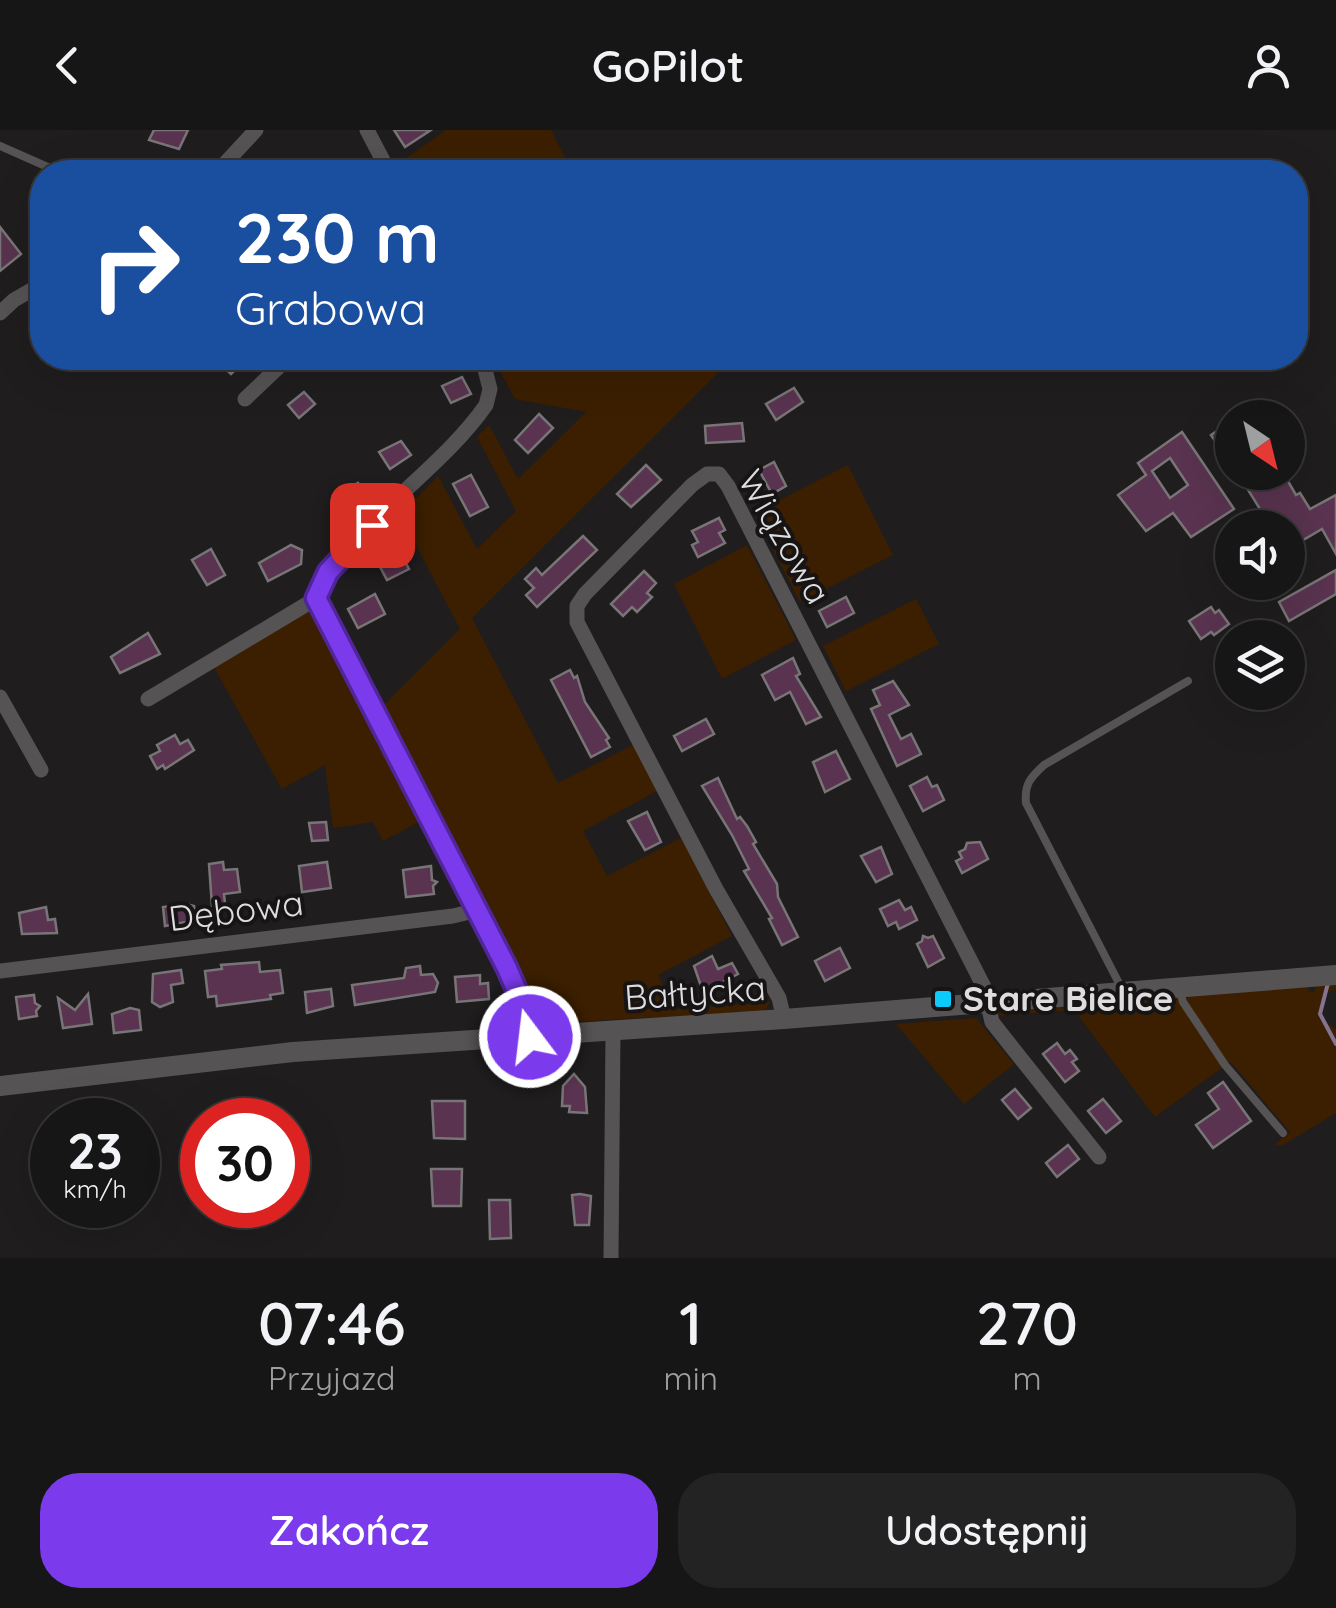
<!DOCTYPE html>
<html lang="pl">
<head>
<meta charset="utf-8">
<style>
	body { margin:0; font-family:Quicksand,sans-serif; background:#242323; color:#f1f3f6; height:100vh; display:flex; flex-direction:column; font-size:38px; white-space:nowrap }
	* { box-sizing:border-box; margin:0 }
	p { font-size:32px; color:#9e9fa1 }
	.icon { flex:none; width:55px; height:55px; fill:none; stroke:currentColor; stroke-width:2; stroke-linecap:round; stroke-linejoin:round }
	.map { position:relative; height:1128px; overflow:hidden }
	.panel { display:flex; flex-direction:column; background:#171616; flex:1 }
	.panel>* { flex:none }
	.top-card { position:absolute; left:30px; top:30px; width:1278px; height:210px; border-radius:40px; box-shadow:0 10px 40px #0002,0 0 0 2px #363535; background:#1a4fa0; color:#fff; overflow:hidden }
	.needle { width:65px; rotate:145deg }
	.buttons { position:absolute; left:1215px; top:270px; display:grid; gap:20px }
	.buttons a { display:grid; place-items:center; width:90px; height:90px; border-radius:50%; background:#171616; box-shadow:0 10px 40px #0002,0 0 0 2px #363535; font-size:50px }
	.speed { position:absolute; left:30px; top:968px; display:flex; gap:20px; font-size:50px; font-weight:700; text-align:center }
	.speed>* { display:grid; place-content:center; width:130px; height:130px; border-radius:50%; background:#171616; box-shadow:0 10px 40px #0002,0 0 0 2px #363535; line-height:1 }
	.speed small { font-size:25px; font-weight:400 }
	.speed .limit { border:15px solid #d22; background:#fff; color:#111 }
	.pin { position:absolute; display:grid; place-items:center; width:85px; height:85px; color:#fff; margin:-42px; border-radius:20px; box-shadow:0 5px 15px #0006 }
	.me { position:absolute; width:110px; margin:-55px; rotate:345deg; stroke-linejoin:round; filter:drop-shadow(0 0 8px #0008) }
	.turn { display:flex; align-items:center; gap:35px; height:210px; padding:0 40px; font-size:45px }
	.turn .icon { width:130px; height:130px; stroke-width:2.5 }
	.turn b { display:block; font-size:70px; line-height:85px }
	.eta { display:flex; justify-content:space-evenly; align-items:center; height:170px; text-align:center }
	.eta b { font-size:60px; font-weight:600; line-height:70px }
	.action { display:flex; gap:20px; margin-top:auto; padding:20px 40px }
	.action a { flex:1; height:115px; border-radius:40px; background:#7c3aed; color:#fff; font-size:40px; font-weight:600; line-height:115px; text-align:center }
	.action a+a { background:#242323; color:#f1f3f6 }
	header { display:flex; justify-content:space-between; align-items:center; height:130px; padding:0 40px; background:#171616; font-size:45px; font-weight:600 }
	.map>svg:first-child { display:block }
</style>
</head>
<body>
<header><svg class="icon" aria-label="back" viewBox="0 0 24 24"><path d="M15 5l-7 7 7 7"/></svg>GoPilot<svg class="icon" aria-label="person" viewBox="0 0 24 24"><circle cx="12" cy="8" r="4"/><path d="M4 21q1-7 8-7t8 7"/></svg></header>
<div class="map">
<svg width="1336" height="1128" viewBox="0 0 1336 1128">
	<rect width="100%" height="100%" fill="#1f1d1d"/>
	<g fill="#3c1f00">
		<polygon points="446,0 551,0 573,42 399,42 395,36"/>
		<polygon points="493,228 733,228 472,488 558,653 633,615 657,661 583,701 607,746 681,708 732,806 658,845 675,879 770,872 765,881 536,894 522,854 523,847 513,836 406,630 408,625 403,616 398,614 380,579 460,499 400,385 438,346 477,419 516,381 477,307 489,295 518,349 586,282 515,269"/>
		<polygon points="848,335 893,425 800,472 754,383"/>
		<polygon points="747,415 796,510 722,549 674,454"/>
		<polygon points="916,469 939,514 846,561 823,516"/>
		<polygon points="303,481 311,483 322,495 381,605 376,613 380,619 388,619 417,672 412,680 419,692 383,711 373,692 333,698 325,635 282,659 212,534"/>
		<polygon points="1336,851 1336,860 1328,861 1322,883 1325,892 1336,899 1336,983 1283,1015 1274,1015 1290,1002 1231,932 1227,934 1187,871 1188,865 1307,854 1309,862 1314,862 1317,853"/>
		<polygon points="1177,867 1223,937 1155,987 1074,880 996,886 997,879"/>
		<polygon points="976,888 1014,934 964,974 896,894"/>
	</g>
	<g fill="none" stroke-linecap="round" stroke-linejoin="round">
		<polyline stroke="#847490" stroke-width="4" points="1328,853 1320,884 1336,914"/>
	</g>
	<g fill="#59334f" stroke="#787577" stroke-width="2.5" fill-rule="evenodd">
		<polygon points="154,0 188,0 179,19 149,10"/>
		<polygon points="394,0 431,0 405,17"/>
		<polygon points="0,97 21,124 0,141"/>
		<polygon points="214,228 247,228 231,244"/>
		<polygon points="462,247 471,264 451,273 442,256"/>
		<polygon points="794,258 803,272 776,290 766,274"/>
		<polygon points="304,262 315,274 299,288 288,275"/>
		<polygon points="539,284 553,298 528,323 515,310"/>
		<polygon points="742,293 744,311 706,313 705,296"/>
		<polygon points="1224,296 1232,309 1232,336 1211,305"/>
		<path d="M1182,302L1234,379L1191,407L1173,383L1146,401L1118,365L1146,345L1138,333ZM1170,328L1188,355L1170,368L1152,341Z"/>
		<polygon points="401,311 411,325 390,339 379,322"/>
		<polygon points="774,332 786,356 772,364 759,340"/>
		<polygon points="646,335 661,350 631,377 617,364"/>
		<polygon points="1237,342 1255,342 1266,359 1285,346 1296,365 1300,363 1310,379 1336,365 1336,424 1322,399 1288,419 1288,398 1268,398 1261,385 1263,384"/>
		<polygon points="471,345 488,377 470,386 453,354"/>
		<polygon points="358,353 368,368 346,384 333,366"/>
		<polygon points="719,388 725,400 719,403 725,413 698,427 692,415 698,412 692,401"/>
		<polygon points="583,406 597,420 537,477 526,465 534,458 525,449 536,438 542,445"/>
		<polygon points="291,415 302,420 301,434 268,451 259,433"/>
		<polygon points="211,419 225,445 207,455 192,430"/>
		<polygon points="400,422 409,439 387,450 378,433"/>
		<polygon points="1336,440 1336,464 1289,491 1279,472"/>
		<polygon points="644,441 656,453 647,463 652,467 637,482 632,477 623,486 611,474"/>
		<polygon points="1254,452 1284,452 1262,465"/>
		<polygon points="375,464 385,484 358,498 348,479"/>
		<polygon points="846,467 854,483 827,497 819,481"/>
		<polygon points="1211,477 1215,483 1219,480 1229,494 1214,505 1211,502 1201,509 1189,491"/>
		<polygon points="148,503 160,524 120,543 111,527"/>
		<polygon points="793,528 800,544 796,546 821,587 806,594 790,562 775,570 762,545"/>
		<polygon points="570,540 574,548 577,546 585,572 609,608 606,610 610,617 591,627 551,550"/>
		<polygon points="893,551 909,575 889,585 901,609 911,604 921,624 897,636 871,579 880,575 873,560"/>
		<polygon points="706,589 714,604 682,621 674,606"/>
		<polygon points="175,605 180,614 188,610 194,620 165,639 163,635 157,639 150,626 160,621 157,615"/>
		<polygon points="836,621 850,649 825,662 813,632"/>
		<polygon points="927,647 932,657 937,655 944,670 923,681 910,656"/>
		<polygon points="718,648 737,689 740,687 747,696 756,712 753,714 777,754 778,767 798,807 782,815 769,789 772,788 744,741 749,739 732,705 702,656"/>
		<polygon points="647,682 661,712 645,720 628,691"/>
		<polygon points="326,692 328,710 312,711 309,693"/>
		<polygon points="980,712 988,729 962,743 956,731 962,728 959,722 965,719 967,713"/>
		<polygon points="881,717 892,744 876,752 861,726"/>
		<polygon points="223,732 224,740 237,739 240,762 224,764 225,774 212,776 209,734"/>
		<polygon points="327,732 331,758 302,762 299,736"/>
		<polygon points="431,736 432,750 437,752 433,756 434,764 406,767 403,740"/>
		<polygon points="899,770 905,780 911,777 917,790 899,799 896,792 888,796 880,779"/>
		<polygon points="186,774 194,776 196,790 165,796 163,777"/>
		<polygon points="46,777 48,790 55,789 57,803 22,804 19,783"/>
		<polygon points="923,806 928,808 933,806 944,828 928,837 917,814 922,811"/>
		<polygon points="840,818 850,838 825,851 815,831"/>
		<polygon points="712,826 718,839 732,833 738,844 703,862 694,836"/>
		<polygon points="259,832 260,842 280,840 283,863 270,865 271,869 217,876 216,866 208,867 205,841 222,839 221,835"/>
		<polygon points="420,836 421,845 433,844 438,853 435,862 355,875 352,855 404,848 406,838"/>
		<polygon points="181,840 183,853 171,855 173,872 160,877 152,872 153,844"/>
		<polygon points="480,845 480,854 488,853 489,869 457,872 455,847"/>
		<polygon points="331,859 333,876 307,883 305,862"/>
		<polygon points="88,864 92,894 63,898 58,868 75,880"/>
		<polygon points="34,865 35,873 40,876 36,881 37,886 19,889 16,867"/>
		<polygon points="130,878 139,880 141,900 114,903 112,884"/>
		<polygon points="1057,913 1065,924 1070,920 1077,929 1072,932 1079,941 1065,952 1043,924"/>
		<polygon points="574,944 585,957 587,983 569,982 570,976 562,976 563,956"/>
		<polygon points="1223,952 1251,991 1213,1018 1196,995 1219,979 1208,963"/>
		<polygon points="1015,959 1031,978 1018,989 1002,970"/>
		<polygon points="1103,969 1121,991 1106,1003 1088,981"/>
		<polygon points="432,971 465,971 465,1009 434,1008"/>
		<polygon points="1068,1015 1079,1029 1057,1047 1046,1033"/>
		<polygon points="431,1039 462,1039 461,1076 433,1076"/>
		<polygon points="580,1064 591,1066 589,1095 575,1095 572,1065"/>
		<polygon points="489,1070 510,1070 511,1108 490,1109"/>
	</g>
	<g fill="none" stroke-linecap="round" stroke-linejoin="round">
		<g stroke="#565354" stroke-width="8">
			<polyline points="0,16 59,42"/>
			<path d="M1123,861L1026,673C1024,654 1031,647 1044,635L1188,551"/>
			<polyline points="1180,861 1183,872 1225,935 1283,1003"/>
		</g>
		<g stroke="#565354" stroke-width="15">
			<polyline points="367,0 389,42"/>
			<polyline points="217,42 256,0"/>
			<polyline points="0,183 14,170 42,154"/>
			<polyline points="245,269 288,228"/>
			<path d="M317,468C361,551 403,636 447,719C473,769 525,854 530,907"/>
			<polyline points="0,567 41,640"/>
			<path d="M148,569L317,468C353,390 437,345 486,275L490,259L482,228"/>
			<polyline points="0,841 453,786 478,780"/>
			<polyline points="784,889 779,868 716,759 577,492 577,476 585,464 692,355 707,344 719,344 728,356 984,857 992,892 1099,1027"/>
			<polyline points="611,1128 613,901"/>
		</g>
		<polyline stroke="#565354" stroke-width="20" points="0,956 293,922 784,889 1336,845"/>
	</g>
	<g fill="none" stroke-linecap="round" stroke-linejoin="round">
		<defs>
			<polyline id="route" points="372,395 328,442 316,468 507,838 528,887 530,907"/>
		</defs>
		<use href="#route" stroke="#51269a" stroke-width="25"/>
		<use href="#route" stroke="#7c3aed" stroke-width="18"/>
	</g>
	<rect fill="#0ccafa" stroke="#161414" stroke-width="4" x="933" y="859" width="20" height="20" rx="5"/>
	<g text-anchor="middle" stroke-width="8" stroke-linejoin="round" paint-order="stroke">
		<g font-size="35" fill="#dedcdc" stroke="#161414">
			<text transform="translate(784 407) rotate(60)" y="12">Wiązowa</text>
			<text transform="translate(236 781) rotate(-7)" y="12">Dębowa</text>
			<text transform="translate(695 863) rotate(-4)" y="12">Bałtycka</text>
		</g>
		<g font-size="35" font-weight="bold" fill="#dedcdc" stroke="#161414" text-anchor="start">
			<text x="963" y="881">Stare Bielice</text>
		</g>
	</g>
</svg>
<div class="buttons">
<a><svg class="needle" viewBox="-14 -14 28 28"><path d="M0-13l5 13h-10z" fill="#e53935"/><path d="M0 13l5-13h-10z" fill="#9e9fa1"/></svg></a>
<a><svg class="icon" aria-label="sound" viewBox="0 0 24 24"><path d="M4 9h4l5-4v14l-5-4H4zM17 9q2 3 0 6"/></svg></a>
<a><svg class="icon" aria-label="layers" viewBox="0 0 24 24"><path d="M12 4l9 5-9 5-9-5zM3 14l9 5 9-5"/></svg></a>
</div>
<div class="speed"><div>23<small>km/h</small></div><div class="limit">30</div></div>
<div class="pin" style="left:372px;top:395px;background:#d93025"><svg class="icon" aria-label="arrive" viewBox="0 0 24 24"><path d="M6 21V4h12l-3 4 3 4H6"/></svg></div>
<svg class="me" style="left:530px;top:907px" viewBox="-20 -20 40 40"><circle r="17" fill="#7c3aed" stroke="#fff" stroke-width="3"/><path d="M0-11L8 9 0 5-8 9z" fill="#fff"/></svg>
<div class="top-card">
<div class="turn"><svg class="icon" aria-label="right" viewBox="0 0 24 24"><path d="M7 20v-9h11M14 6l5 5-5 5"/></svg><div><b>230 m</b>Grabowa</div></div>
</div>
</div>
<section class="panel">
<div class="eta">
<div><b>07:46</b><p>Przyjazd</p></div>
<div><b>1</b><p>min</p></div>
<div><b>270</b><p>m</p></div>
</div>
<div class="action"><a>Zakończ</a><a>Udostępnij</a></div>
</section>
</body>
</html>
